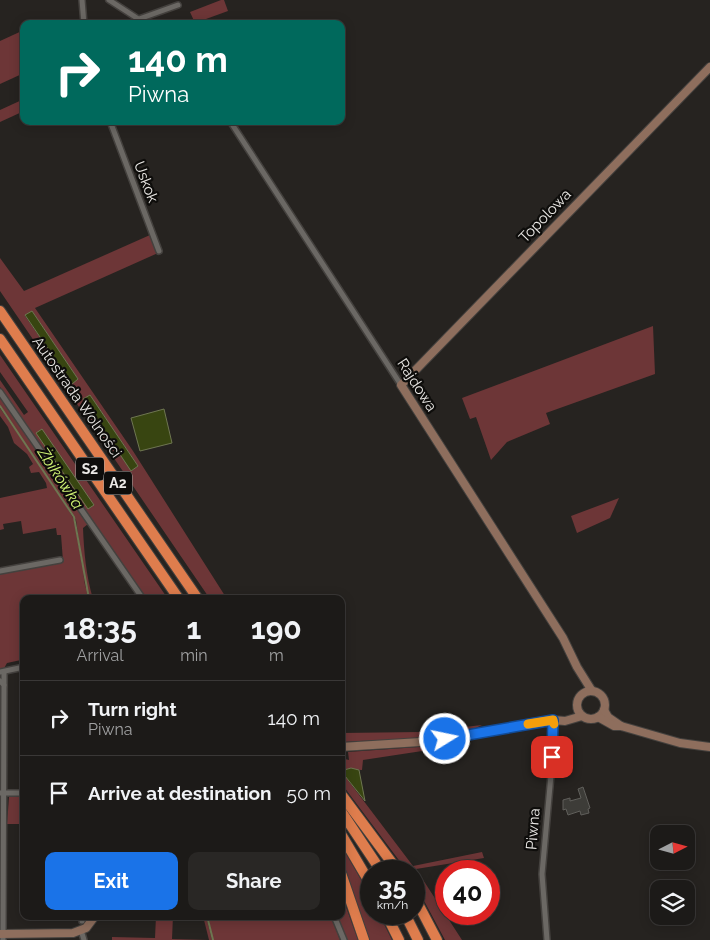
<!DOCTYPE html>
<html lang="en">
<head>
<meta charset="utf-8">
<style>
	body { margin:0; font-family:Raleway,sans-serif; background:#292725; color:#f1f3f6; height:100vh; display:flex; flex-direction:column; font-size:19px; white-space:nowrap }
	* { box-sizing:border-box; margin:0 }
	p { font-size:16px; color:#a0a1a2 }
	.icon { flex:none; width:28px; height:28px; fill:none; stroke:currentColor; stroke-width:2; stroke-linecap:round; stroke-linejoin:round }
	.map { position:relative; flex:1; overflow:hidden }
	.side { position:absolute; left:20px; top:595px; width:325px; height:325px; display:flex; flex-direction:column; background:#1c1a18; border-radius:10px; box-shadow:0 2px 12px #0003,0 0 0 1px #3a3837 }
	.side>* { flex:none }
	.guide { position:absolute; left:20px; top:20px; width:325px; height:105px; border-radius:10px; box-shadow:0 2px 12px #0003,0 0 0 1px #3a3837; background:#00695c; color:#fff; overflow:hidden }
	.needle { width:32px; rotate:84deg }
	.controls { position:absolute; left:650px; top:825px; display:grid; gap:10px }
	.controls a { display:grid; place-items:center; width:45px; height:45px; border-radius:10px; background:#1c1a18; box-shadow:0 2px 12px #0003,0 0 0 1px #3a3837; font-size:25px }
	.speed { position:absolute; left:360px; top:860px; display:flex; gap:10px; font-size:25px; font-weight:700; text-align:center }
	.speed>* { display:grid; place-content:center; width:65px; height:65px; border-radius:50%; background:#1c1a18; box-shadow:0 2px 12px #0003,0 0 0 1px #3a3837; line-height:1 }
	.speed small { font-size:12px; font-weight:400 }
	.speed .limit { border:8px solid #d22; background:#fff; color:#111 }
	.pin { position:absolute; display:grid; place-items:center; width:42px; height:42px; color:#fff; margin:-21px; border-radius:10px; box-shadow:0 2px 8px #0006 }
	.me { position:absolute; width:55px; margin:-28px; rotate:80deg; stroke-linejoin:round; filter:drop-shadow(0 0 4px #0008) }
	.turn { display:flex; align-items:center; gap:18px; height:105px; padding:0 25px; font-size:22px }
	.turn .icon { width:65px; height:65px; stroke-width:2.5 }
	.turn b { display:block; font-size:35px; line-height:42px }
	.eta { display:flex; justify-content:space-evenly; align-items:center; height:85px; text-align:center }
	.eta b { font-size:30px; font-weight:700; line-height:35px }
	.button { display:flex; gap:10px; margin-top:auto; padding:10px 25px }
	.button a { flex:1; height:58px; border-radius:10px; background:#1a73e8; color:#fff; font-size:20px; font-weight:700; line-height:58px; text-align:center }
	.button a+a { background:#292725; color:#f1f3f6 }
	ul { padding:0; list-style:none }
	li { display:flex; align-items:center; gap:15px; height:75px; padding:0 25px; border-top:1px solid #3a3837 }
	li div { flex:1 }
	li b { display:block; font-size:19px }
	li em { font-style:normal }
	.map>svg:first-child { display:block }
</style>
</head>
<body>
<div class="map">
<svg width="710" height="940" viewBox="0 0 710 940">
	<rect width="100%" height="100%" fill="#262320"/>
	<g fill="#6d3637" fill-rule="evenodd">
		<polygon points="221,0 224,0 228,11 195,23 190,12"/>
		<polygon points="24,30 24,73 0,84 0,41"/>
		<polygon points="24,99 24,111 0,122 0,110"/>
		<path d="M150,235L158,253L35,308L133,451L227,599H210L0,291V258L24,291ZM32,311L78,379L72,383L25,316ZM90,395L138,466L131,471Z"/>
		<polygon points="653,326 655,374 546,413 550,424 507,442 491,460 476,417 470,419 462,398"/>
		<polygon points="0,355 168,599 146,599 0,387 0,380 24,415 28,412 0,372"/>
		<path d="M0,397L88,524L83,528C84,552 86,575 93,599H89L85,585L76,520L39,463L74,519L88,599H24V662L21,660L7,663L3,670L0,671V573L63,561L61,535H57L56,528L23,534L21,521L3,524L4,529L0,530V498L47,488L46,483L39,472L31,473L29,467L33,464L27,454L14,443L8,427L0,416V408L34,457L0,406Z"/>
		<polygon points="619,498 610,518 577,533 571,516"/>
		<path d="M482,725C454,741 378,739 344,742L341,733L421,732Z"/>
		<polygon points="455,742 455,745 442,748 363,760 362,770 341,769 341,758 349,760 348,752 432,746"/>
		<polygon points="341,771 413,866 482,852 484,858 416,869 462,940 445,940 414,882 414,871 407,871 341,783"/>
		<polygon points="9,797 24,797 24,824 7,824"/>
		<polygon points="341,845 371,897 371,914 379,914 392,940 368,940 341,864"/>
		<polygon points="341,893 358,940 346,940 337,916 341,916"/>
		<polygon points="156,916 173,916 172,939 209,940 203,916 206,916 212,940 112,940 112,937 155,938"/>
		<polygon points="208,916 331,916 340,940 213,940"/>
	</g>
	<g fill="#384511" stroke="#6e7651">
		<polygon points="32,311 78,379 72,384 25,315"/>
		<polygon points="90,395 138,466 131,471 83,399"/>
		<polygon points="164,409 172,443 140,451 131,418"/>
		<polygon points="42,429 94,505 88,509 36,433"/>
		<polygon points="351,768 359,770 365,801 341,771"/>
	</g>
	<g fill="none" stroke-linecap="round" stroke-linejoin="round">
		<g stroke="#6e7651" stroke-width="2">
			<polyline points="0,406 74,517 89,599"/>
			<polyline points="207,916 213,940"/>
		</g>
	</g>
	<polygon fill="#3d3c38" stroke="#605f5b" points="583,787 590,808 588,809 589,813 581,815 580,811 568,815 566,809 563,810 563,800 570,798 570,801 581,798 578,789"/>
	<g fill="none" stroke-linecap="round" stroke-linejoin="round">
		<defs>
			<g id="street">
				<polyline points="82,0 84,24"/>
				<polyline points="109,0 146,24"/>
				<polyline points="139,19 178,5"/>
				<polyline points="110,121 159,251"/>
				<polyline points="230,121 401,385"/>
				<polyline points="0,392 143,599"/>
				<polyline points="0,571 60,560"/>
				<polyline points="0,672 24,667"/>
				<polyline points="4,672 4,685"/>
				<polyline points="0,681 4,685 3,940"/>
				<polyline points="0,793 24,793"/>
				<polyline points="334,916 344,940"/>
				<polyline points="82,921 82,916"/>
				<polyline points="81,930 84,940"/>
				<polyline points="547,940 542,874 554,742 553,720"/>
			</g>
			<g id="secondary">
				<polyline points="592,691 577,667 563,638 401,385 710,67"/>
				<circle cx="591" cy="705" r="14"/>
				<polyline points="604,710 608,717 621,726"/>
				<polyline points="598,717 614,726 621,726 680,743 710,747"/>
				<polyline points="341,747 436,741 553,720 565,721 582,716"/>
				<polyline points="0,934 73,933 86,928 95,916"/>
			</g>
			<g id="highway">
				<polyline points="0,311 198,599"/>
				<polyline points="0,339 179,599"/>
				<polyline points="341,794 398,871"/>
				<polyline points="341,811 381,871"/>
				<polyline points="341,834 371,885"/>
				<polyline points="341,873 364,940"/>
				<polyline points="414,896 437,940"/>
				<polyline points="386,914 399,940"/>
				<polyline points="405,914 418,940"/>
			</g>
		</defs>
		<use href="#street" stroke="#44413e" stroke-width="8"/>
		<use href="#secondary" stroke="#44413e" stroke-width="10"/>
		<use href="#highway" stroke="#44413e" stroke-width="12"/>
		<use href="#street" stroke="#6b6864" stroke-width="5"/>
		<use href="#secondary" stroke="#8e6e5d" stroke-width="8"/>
		<use href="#highway" stroke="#df7d4d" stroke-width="10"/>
	</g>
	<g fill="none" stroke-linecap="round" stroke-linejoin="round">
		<defs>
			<polyline id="route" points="445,739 553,720 552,757"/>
		</defs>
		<use href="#route" stroke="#114b97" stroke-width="12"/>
		<use href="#route" stroke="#1a73e8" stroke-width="9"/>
		<polyline stroke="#f59e0b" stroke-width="9" points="528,724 553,720 554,724"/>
	</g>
	<g text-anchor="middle" stroke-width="4.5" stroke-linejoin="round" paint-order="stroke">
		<g fill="#0e0d0b" stroke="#a9a7a4" stroke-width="1">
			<rect x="76" y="457.5" width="28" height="23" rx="4"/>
			<rect x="104" y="471.5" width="28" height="23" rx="4"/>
		</g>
		<g font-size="14" font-weight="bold" fill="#ebe9e6">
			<text x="90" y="474">S2</text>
			<text x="118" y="488">A2</text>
		</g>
		<g font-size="15" fill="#ebe9e6" stroke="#0e0d0b">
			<text transform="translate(146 182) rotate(69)" y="5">Uskok</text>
			<text transform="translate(545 216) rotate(-46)" y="5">Topolowa</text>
			<text transform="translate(417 385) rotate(57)" y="5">Rajdowa</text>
			<text transform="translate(77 397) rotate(55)" y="5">Autostrada Wolności</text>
			<text transform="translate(533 829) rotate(-85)" y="5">Piwna</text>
		</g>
		<g font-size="16" font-style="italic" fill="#d0f375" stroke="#0e0d0b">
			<text transform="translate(61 478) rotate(57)" y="6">Żbikówka</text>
		</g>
	</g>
</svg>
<div class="controls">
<a><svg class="needle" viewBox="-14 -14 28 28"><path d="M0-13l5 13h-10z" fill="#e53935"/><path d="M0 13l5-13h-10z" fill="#a0a1a2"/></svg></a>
<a><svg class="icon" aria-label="layers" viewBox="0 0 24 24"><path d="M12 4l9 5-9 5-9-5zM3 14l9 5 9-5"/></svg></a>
</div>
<div class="speed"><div>35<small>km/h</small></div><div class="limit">40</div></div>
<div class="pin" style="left:552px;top:757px;background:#d93025"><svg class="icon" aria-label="arrive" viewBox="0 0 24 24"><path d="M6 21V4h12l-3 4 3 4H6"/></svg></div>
<svg class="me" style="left:445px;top:739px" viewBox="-20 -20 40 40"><circle r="17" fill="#1a73e8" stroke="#fff" stroke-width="3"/><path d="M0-11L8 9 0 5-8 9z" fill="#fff"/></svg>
<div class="guide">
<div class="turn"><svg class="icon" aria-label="right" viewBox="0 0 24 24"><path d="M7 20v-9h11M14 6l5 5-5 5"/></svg><div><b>140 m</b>Piwna</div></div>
</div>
<section class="side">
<div class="eta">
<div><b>18:35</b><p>Arrival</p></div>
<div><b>1</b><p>min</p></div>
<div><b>190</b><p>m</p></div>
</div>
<ul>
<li><svg class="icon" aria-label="right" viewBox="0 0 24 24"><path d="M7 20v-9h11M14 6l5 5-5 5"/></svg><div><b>Turn right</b><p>Piwna</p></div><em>140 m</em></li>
<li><svg class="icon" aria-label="arrive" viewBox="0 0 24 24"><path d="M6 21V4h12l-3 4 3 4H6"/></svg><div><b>Arrive at destination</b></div><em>50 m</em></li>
</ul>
<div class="button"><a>Exit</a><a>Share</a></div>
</section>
</div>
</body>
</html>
